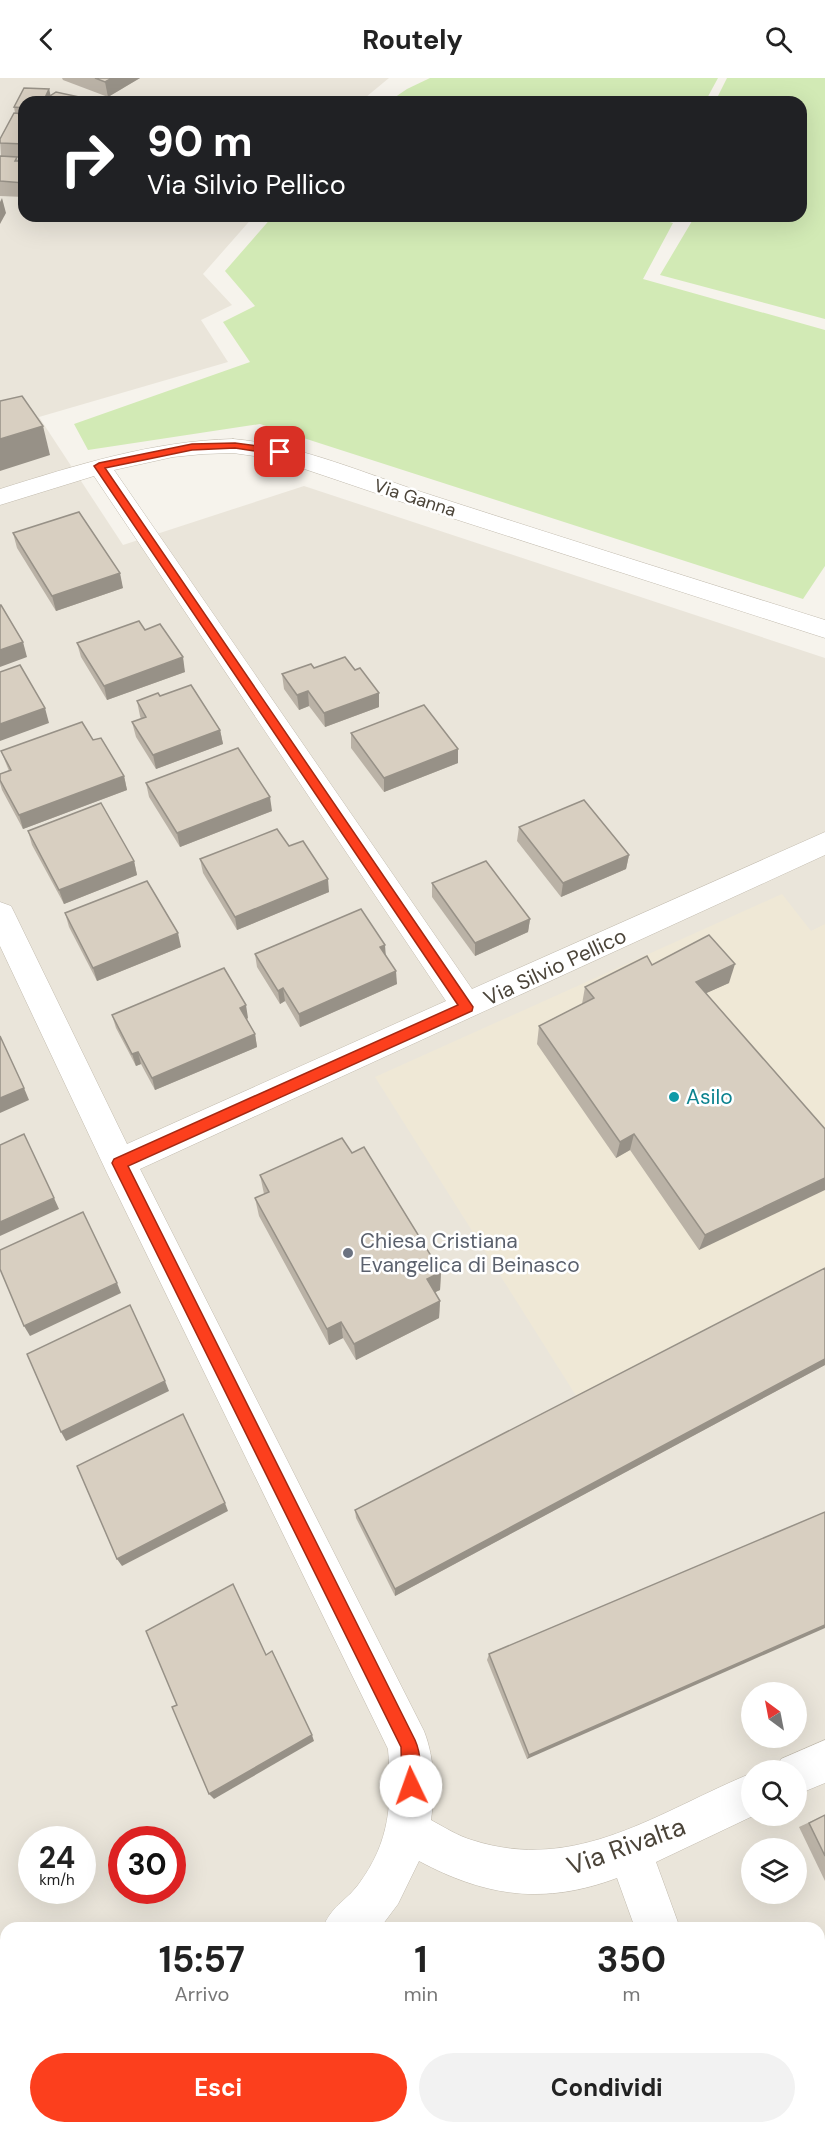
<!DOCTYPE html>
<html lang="it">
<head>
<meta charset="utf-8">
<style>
	body { margin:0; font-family:"DM Sans",sans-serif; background:#f2f2f2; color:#222; height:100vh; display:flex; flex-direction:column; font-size:22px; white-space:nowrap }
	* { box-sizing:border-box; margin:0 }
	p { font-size:20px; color:#767676 }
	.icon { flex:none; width:33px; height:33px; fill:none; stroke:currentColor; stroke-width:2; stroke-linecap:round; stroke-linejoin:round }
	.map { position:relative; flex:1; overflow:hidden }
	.drawer { position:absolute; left:0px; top:1844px; width:825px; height:212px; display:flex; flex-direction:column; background:#fff; border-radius:18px 18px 0 0; box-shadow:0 6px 24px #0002 }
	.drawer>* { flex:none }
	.hud { position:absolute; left:18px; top:18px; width:789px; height:126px; border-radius:18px; box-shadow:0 6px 24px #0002; background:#202124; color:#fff; overflow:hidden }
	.needle { width:39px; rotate:328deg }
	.tools { position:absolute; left:741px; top:1604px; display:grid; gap:12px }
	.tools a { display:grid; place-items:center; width:66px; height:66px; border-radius:50%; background:#fff; box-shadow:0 6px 24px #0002; font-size:30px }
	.speed { position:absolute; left:18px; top:1748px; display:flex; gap:12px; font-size:30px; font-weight:700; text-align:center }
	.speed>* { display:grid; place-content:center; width:78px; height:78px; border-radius:50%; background:#fff; box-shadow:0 6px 24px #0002; line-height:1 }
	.speed small { font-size:15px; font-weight:400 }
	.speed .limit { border:9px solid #d22; background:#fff; color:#111 }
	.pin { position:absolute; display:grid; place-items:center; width:51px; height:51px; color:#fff; margin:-26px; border-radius:12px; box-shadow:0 3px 9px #0006 }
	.me { position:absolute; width:66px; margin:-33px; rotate:357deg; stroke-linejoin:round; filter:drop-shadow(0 0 4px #0008) }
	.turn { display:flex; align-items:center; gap:21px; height:126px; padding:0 30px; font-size:27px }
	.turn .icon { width:78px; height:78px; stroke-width:2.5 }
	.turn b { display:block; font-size:42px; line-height:51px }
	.eta { display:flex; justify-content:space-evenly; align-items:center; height:102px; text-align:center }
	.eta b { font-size:36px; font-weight:700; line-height:42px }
	.primary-button { display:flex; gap:12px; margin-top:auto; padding:12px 30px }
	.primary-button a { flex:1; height:69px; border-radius:36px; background:#fc3f1d; color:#fff; font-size:24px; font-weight:700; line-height:69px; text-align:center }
	.primary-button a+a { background:#f2f2f2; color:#222 }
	header { display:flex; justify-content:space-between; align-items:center; height:78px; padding:0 30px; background:#fff; font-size:27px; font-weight:700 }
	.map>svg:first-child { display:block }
</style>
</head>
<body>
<header><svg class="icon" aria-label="back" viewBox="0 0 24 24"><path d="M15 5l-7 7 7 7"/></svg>Routely<svg class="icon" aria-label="search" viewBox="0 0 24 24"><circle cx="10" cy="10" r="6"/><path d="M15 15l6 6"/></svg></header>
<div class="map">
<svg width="825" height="2054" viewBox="0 0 825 2054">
	<rect width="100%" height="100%" fill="#f6f3ec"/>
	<path fill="#eae5da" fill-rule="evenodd" d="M0,0H389L360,24H24V138H254L203,196L232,227L201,242L228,284L39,339L123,467L304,408L825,580V2054H0ZM752,1614H796V1659H752ZM752,1692H796V1737H752ZM32,1761H82V1812H32ZM122,1761H172V1812H122ZM752,1770H796V1815H752ZM6,1850H819V2049H6Z"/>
	<polygon fill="#efe8d6" points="782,816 811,853 825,846 825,1197 580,1324 375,999"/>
	<g fill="#d2eab5">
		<polygon points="430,0 718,0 705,24 388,24 407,11"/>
		<polygon points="727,0 825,0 825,241 660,197 695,138 801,138 801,24 715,24"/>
		<polygon points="273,138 650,138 673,145 643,201 825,252 825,488 803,521 260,346 88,372 74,346 250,284 223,244 255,228 225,193"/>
	</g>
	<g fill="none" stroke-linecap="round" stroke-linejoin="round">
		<defs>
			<g id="minor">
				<path d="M233,361C303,367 367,397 434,418C564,460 694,501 825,542V560L402,424L275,381L233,375L203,376L173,379L114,392L472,911L825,754V777L140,1091L424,1653C435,1681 435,1712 431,1742C444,1749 458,1758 472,1762C577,1796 659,1733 752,1695V1737H755L656,1784L680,1850H635L617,1800C545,1827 486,1819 419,1783L398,1826L380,1850H323C331,1828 345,1824 358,1807C391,1763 392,1724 388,1671L107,1095L0,868V824L11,828L15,836L127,1066L446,923L94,398L0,427V411C77,387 152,363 233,361Z"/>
				<polygon points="825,1662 825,1705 796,1717 796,1692 776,1692 781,1681"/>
				<polygon points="6,1947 6,1993 0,1994 0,1948"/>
				<rect x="12" y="2049" width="48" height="5"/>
				<polygon points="707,2049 755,2049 757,2054 709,2054"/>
			</g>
		</defs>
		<use href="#minor" stroke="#c2bbae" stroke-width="1"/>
		<use href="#minor" fill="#fff" fill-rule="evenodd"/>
	</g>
	<g fill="#bab2a6">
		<polygon points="62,0 140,0 108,19 63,2"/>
		<polygon points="24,10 49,11 50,17 56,14 93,22 93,24 24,24 24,81 17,80 18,83 24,83 24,119 0,118 0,78 1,78 0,61 14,35 15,35 14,29"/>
		<polygon points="13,455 123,510 56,533 17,470"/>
		<polygon points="145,552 185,594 107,622 81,579 77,565"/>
		<polygon points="355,592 379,615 379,629 325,649 309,628 299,632 284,611 282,596"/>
		<polygon points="160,618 220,652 223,666 156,691 136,659 132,644 141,641 140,638 137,623"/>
		<polygon points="351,655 458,671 458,685 384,714 351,670"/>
		<polygon points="93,662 124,698 127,712 23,751 2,712 0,705 0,696 9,693 1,673"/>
		<polygon points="146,705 272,733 180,769 149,719"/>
		<polygon points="519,749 629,777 626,791 561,819 517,763"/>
		<polygon points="28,753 134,783 137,797 64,826 32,767"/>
		<polygon points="289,768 329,814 237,852 203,795 200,781"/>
		<polygon points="432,805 530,841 528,854 475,878 432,819"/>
		<polygon points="65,835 181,869 97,903 69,849"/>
		<polygon points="255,876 386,877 397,906 300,949 285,923 280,926 257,889"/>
		<polygon points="652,887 729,905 706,915 825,1051 699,1172 630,1072 616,1080 537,966 539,948 582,926 585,909"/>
		<polygon points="112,937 248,940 247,941 255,956 257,969 155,1012 141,986 136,988 116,950"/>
		<polygon points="352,1075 441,1194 440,1212 435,1214 440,1223 439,1240 356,1282 343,1260 329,1267 259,1138 255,1120 264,1116 260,1097"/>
		<polygon points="825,1190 825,1287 395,1518 356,1440 355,1432"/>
		<polygon points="825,1434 527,1681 487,1582 489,1576"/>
		<polygon points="825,1737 825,1803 799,1749"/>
	</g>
	<g fill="#979187">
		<polygon points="112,0 140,0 108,19 105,4"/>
		<polygon points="49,11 51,19 44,22"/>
		<polygon points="2,120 6,135 0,146 0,124"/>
		<polygon points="43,348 50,377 0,393 0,361"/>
		<polygon points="120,495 123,510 56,533 52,518"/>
		<polygon points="23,564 27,579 0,589 0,572"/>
		<polygon points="183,579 185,594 107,622 104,608"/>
		<polygon points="308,613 309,628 299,632 297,617"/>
		<polygon points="379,615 379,629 325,649 324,635"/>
		<polygon points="45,630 49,645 0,663 0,646"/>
		<polygon points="220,652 223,666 156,691 153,677"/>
		<polygon points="458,671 458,685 384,714 384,700"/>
		<polygon points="124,698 127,712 23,751 19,737"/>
		<polygon points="270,719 272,733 180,769 177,755"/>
		<polygon points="629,777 626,791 561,819 563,805"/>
		<polygon points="134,783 137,797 64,826 59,812"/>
		<polygon points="328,801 329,814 237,852 235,839"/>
		<polygon points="530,841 528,854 475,878 475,865"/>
		<polygon points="178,855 181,869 97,903 93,890"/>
		<polygon points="385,867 386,880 380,869"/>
		<polygon points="735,886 729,905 691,922 696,904"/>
		<polygon points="396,893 397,906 300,949 299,936"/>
		<polygon points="283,910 285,923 280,926 278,913"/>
		<polygon points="246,927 248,940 243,943 240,930"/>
		<polygon points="255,956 257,969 155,1012 152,1000"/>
		<polygon points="138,974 141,986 136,988 132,976"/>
		<polygon points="24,1010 29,1022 0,1035 0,1020"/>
		<polygon points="634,1056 630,1072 616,1080 620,1064"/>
		<polygon points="825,1100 825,1112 699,1172 705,1157"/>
		<polygon points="54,1120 59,1131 0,1158 0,1144"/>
		<polygon points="441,1194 440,1212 427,1218 427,1201"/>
		<polygon points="117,1205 121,1215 30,1258 24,1248"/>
		<polygon points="440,1223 439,1240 356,1282 354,1266"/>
		<polygon points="341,1244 343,1260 329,1267 327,1251"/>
		<polygon points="825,1281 825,1287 395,1518 395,1511"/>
		<polygon points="165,1303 169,1313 66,1363 61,1354"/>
		<polygon points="225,1425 228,1433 122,1488 117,1481"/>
		<polygon points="825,1547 825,1550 527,1681 529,1677"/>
		<polygon points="312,1657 314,1663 214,1721 209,1716"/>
		<polygon points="204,2049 210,2049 211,2054 205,2054"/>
	</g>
	<g fill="#d8cfc1" stroke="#979187" stroke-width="1.5">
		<polygon points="95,0 112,0 105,4"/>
		<polygon points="24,10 49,11 44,22 56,14 93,22 91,24 24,24 24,30 14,29"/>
		<polygon points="14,35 24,36 24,66 0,65 0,61"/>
		<polygon points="0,78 17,79 15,83 24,83 24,105 0,103"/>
		<polygon points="22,318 43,348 0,361 0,323"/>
		<polygon points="79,434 120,495 52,518 13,455"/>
		<polygon points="0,527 1,527 23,564 0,572"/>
		<polygon points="139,543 145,552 160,546 183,579 104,608 77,565"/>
		<polygon points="345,579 355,592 360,590 379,615 324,635 308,613 297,617 282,596 311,586 314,590"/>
		<polygon points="20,587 45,630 0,646 0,594"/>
		<polygon points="191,607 220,652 153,677 132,644 146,639 137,623 158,615 160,618"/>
		<polygon points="424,627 458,671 384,700 351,655"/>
		<polygon points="82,644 93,662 101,660 124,698 19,737 0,702 0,696 11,692 1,673"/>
		<polygon points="238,670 270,719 177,755 146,705"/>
		<polygon points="584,722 629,777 563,805 519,749"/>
		<polygon points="101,725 134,783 59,812 28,753"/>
		<polygon points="277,751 289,768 303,763 328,801 235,839 200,781"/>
		<polygon points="486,783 530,841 475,865 432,805"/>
		<polygon points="147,803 178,855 93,890 65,835"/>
		<polygon points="361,831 385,867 380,869 396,893 299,936 283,910 278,913 255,876"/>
		<polygon points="709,857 735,886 696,904 825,1051 825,1100 705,1157 634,1056 620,1064 539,948 594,920 585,909 647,878 652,887"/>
		<polygon points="224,890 246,927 240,930 255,956 152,1000 138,974 132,976 112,937"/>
		<polygon points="0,958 24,1010 0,1020"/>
		<polygon points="24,1056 54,1120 0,1144 0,1067"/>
		<polygon points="342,1060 352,1075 364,1069 441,1194 427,1201 440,1223 354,1266 341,1244 327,1251 255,1120 269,1114 260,1097"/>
		<polygon points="83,1134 117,1205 24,1248 0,1191 0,1172"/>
		<polygon points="825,1190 825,1281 395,1511 355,1432"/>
		<polygon points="130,1227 165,1303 61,1354 27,1276"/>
		<polygon points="183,1336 225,1425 117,1481 77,1388"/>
		<polygon points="825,1434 825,1547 529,1677 489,1576"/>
		<polygon points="233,1506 266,1577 272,1573 312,1657 209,1716 172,1629 177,1627 146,1553"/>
		<polygon points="825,1737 825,1778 809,1745"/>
		<polygon points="65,2049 204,2049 205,2054 66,2054"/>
		<polygon points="283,2049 400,2049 401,2054 284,2054"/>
	</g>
	<path fill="#fc3f1d" stroke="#a42913" stroke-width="1.5" d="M235,365L280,371L284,374L280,377L235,370L192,372L105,390L473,929L472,933L128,1088L415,1662C421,1675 423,1701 418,1714L411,1717L405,1714L402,1708L401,1669L112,1085L114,1081L458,927L94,388L99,385L192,366Z"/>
	<circle fill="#0f9aa8" stroke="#fff" stroke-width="2" cx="674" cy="1019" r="6"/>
	<circle fill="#6b7280" stroke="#fff" stroke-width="2" cx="348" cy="1175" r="6"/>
	<g text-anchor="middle" stroke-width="5" stroke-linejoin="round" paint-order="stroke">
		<g font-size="18" fill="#4b4439" stroke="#fff">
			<text transform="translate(415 420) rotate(18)" y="6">Via Ganna</text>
		</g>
		<g font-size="21" fill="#4b4439" stroke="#fff">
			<text transform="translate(555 889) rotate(-25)" y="7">Via Silvio Pellico</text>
		</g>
		<g font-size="21" fill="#0d838f" stroke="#fff" text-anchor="start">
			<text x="686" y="1026">Asilo</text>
		</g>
		<g font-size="21" fill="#5b616d" stroke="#fff" text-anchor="start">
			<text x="360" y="1170">Chiesa Cristiana<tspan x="360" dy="24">Evangelica di Beinasco</tspan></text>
		</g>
		<g font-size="26" fill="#4b4439" stroke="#fff">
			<text transform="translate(626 1768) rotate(-20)" y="9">Via Rivalta</text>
		</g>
	</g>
</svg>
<div class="tools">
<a><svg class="needle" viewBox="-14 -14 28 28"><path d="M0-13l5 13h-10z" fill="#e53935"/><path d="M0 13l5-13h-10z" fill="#767676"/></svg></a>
<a><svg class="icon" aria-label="search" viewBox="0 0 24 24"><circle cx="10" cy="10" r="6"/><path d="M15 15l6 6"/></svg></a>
<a><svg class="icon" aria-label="layers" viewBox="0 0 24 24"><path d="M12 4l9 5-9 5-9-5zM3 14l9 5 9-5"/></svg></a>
</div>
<div class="speed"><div>24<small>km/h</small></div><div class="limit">30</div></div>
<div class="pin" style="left:280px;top:374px;background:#d93025"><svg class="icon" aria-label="arrive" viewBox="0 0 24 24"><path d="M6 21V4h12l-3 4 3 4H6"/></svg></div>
<svg class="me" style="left:411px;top:1708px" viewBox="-20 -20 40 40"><circle r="19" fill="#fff"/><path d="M0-13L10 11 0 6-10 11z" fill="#fc3f1d"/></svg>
<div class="hud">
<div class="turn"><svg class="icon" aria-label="right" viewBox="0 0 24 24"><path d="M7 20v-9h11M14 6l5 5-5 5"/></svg><div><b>90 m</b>Via Silvio Pellico</div></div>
</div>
<section class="drawer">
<div class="eta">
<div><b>15:57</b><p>Arrivo</p></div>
<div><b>1</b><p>min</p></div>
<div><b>350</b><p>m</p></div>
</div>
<div class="primary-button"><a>Esci</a><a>Condividi</a></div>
</section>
</div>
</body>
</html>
